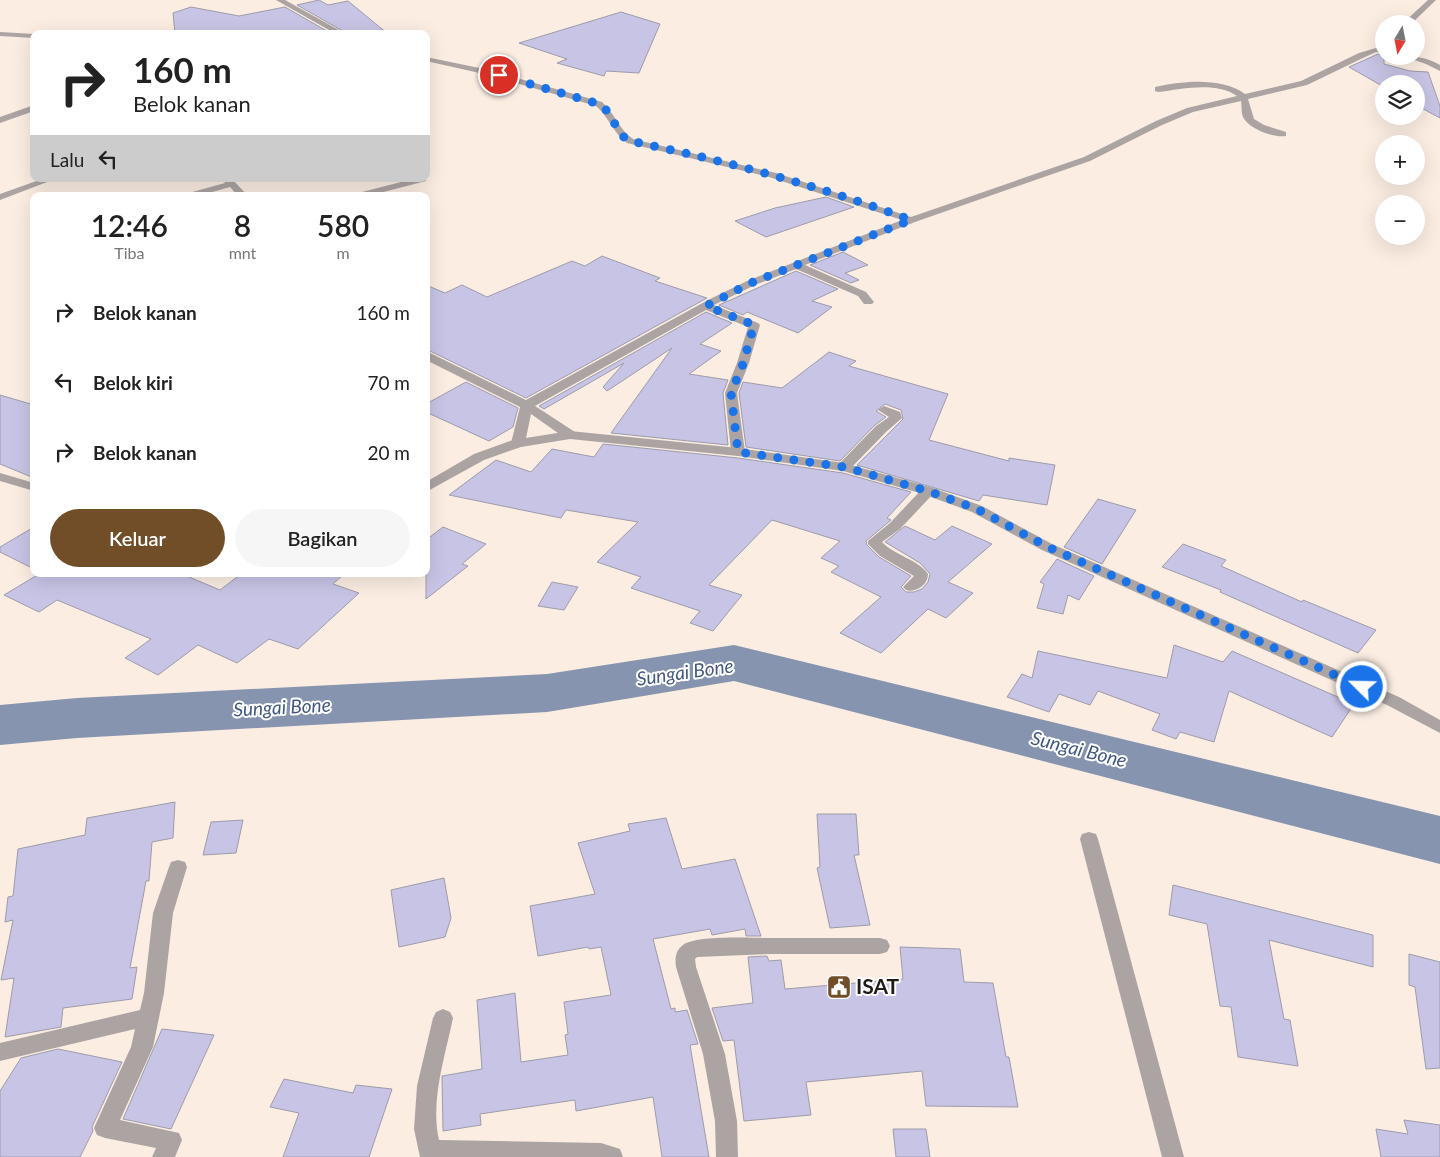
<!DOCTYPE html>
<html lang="id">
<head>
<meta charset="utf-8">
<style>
	body { margin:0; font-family:Lato,sans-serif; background:#f6f6f6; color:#222; height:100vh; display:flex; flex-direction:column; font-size:19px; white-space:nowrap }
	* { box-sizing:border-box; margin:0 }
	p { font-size:16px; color:#767676 }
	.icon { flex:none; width:28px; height:28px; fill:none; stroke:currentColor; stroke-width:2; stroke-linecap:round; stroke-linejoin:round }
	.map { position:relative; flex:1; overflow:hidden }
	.panel { position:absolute; left:30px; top:192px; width:400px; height:385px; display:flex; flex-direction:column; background:#fff; border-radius:10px; box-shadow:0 5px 20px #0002 }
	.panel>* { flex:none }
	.top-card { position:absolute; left:30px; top:30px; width:400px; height:152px; border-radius:10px; box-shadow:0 5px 20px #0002; background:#fff; color:#222; overflow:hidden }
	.needle { width:32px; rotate:190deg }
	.buttons { position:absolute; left:1375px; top:15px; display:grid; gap:10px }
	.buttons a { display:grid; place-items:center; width:50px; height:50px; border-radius:50%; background:#fff; box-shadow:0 5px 20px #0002; font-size:25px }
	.pin { position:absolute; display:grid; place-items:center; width:42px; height:42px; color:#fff; margin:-21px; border:2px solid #fff; border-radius:50%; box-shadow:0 1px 5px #0007 }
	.me { position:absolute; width:55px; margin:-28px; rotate:293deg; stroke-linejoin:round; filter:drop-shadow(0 0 4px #0008) }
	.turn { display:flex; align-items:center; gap:18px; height:105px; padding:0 20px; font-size:22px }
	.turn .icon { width:65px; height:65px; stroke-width:2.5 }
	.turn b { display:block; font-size:35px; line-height:42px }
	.then { display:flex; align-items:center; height:48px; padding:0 20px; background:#0003; gap:10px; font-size:19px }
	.eta { display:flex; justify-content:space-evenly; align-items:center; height:85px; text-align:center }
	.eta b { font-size:30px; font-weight:600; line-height:35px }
	.cta { display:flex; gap:10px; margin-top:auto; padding:10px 20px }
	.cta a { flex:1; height:58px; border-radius:30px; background:#714e27; color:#fff; font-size:20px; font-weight:600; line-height:58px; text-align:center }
	.cta a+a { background:#f6f6f6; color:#222 }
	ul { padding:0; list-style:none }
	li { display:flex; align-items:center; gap:15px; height:70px; padding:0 20px }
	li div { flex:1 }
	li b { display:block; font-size:19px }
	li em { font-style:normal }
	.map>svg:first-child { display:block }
</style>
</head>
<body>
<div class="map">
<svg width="1440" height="1157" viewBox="0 0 1440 1157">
	<rect width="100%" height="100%" fill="#fbede2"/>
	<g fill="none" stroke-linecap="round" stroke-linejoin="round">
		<polygon fill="#8694b0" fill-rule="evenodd" points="734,645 1440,816 1440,864 734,681 547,712 77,738 0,745 0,705 77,698 547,674"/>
	</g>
	<g fill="#c7c4e5" stroke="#9d9caa">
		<polygon points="319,0 328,5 348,1 388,34 348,34 297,5"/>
		<polygon points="191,7 239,16 285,7 332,34 175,34 173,13"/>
		<polygon points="621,12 660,24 639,73 606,71 604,76 557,63 567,59 519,43"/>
		<polygon points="1378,54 1384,56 1384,64 1410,71 1428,72 1440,106 1440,118 1416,105 1416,84 1384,84 1384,87 1349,67"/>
		<polygon points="826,197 854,207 766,237 735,221 775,208"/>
		<polygon points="843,252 868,265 845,273 859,280 851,283 810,265"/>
		<polygon points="602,256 660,278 655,281 707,298 526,398 426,349 426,285 445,293 462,285 487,297 572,261 585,266"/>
		<polygon points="796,271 838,289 812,301 832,307 798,333 747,312 743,315 719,305"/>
		<polygon points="706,312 732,323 700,344 721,351 689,374 728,380 723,393 728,445 611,433 672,348 607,391 603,387 624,363 544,409 539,406"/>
		<polygon points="829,352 856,361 849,366 948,394 929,440 1009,461 1009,458 1055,465 1047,505 983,495 979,501 857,465 903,419 901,410 885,404 876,411 886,417 875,425 840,461 746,447 739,393 743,382 782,388"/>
		<polygon points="466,382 518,408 513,427 489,441 426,412 426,404"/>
		<polygon points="0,395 34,405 34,478 0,464"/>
		<polygon points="603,444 738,458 843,473 911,492 887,518 891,520 866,541 867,545 879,557 911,576 901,587 906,592 914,592 922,589 928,582 930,574 920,563 885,542 905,526 935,540 952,526 992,544 948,582 973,593 946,618 928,609 881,653 840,633 881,597 831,572 839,566 821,558 840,541 772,520 709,585 742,595 713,631 690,623 700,611 631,588 641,577 597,562 638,522 566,510 561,518 449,495 496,460 531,472 552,449 594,457"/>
		<polygon points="1098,499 1136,510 1102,564 1064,547"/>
		<polygon points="34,527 34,569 0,552 0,547"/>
		<polygon points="443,527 486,544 462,564 468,566 426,599 426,540"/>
		<polygon points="1183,544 1226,560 1221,566 1302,602 1303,600 1376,630 1358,653 1220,592 1221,590 1162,567"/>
		<polygon points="1057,559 1094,576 1079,600 1068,595 1063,614 1037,608 1044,584 1040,582"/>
		<polygon points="39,574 182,574 220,590 241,574 344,574 333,584 359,593 298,649 269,639 237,663 198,645 158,675 125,658 151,639 57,600 39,612 4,595"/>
		<polygon points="552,582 578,587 564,610 538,606"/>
		<polygon points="1174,645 1223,662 1232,651 1354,704 1332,737 1229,691 1214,742 1180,732 1176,739 1152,730 1160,714 1098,691 1090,705 1059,694 1049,712 1007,697 1022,674 1032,678 1038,651 1167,678"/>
		<polygon points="175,802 173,838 152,842 149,881 146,881 130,968 137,967 132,999 63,1008 61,1027 5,1037 14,978 1,980 13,920 5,922 8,897 13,896 18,849 85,835 87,818"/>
		<polygon points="817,814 856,814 859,855 854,855 870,925 830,928 817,868 820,867"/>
		<polygon points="666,818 682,869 735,859 761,936 746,936 745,929 712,935 710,929 653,939 671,1009 675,1008 675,1012 687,1010 698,1044 690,1045 709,1157 662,1157 653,1097 576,1111 575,1100 480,1114 481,1125 443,1131 442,1076 482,1069 477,1000 515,993 521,1062 568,1055 565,1035 568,1034 564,1002 611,995 601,947 589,949 588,947 538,956 530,906 595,894 578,843 630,831 628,824"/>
		<polygon points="243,820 236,853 203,855 211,822"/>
		<polygon points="444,878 451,918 445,937 399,947 391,890"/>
		<polygon points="1173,885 1373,935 1373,967 1269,940 1284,1019 1290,1020 1298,1066 1238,1057 1231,1007 1220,1006 1207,924 1169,915"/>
		<polygon points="900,947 960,949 964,982 993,983 1006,1057 1009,1057 1018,1107 926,1106 922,1071 806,1082 811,1115 744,1121 734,1040 723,1041 712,1008 753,1003 748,957 767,956 769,961 781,960 785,989 903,979"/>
		<polygon points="1409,954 1440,962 1440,1068 1426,1069 1415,987 1409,985"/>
		<polygon points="162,1029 214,1035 171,1129 123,1119"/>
		<polygon points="58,1049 122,1062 92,1127 93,1131 80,1157 0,1157 0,1091 21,1058"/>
		<polygon points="284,1079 353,1093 356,1085 392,1089 369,1157 283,1157 299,1113 270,1107"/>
		<polygon points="1404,1120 1440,1125 1440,1157 1381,1157 1376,1129 1408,1134"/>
		<polygon points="893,1129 926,1129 930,1157 896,1157"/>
	</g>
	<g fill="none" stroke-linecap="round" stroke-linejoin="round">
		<g fill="#aca4a3" fill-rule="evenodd">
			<polygon points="276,0 285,0 346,34 336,34"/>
			<polygon points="1428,0 1436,0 1411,24 1402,24"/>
			<polygon points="0,32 34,34 34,38 0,36"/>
			<path d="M1376,48L1384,50V54L1376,52L1365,57L1307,85L1248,99L1254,119L1264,125L1286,132V136C1273,138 1249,129 1243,117C1241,112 1242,106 1241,101L1193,112L1162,125L1090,161L915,222L805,265L866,292L874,302L872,304H864L858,296L796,269L755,285L714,305L758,323L760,325L749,363L737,393L745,452L743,455L738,456L731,452L725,393L737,363L748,327L706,310L535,406L575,432L577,435L575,438H565L531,414L525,443L523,446H513L511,443L520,407L426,360V351L526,400L708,300L747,281L902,220L769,177L627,143C613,133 609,117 596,106L484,74L426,61V57L489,70L602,102C615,113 619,130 633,139L776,173L911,217L1084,157L1156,121L1187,108L1237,96C1216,81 1182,89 1158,92L1155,91V87C1182,81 1222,77 1245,94L1301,81L1359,53Z"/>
			<path d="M1403,56C1417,56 1428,58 1440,65V71L1426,64Z"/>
			<polygon points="34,105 34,111 0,123 0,117"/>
			<polygon points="426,177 426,181 368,196 352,196 354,194 413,179 426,179"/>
			<polygon points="42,179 55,179 0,200 0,194"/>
			<polygon points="222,179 232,179 248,196 238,196 230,187 198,196 183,196 185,194 225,183"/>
			<polygon points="138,192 141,193 144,196 134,196 135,193"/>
			<polygon points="884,406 900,412 902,418 886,432 849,470 839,470 837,467 839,464 876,426 889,417 878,410"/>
			<path d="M928,487L935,491L933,494L900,529L882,542C895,556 918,559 928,574C928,585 916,593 906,590L903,587L914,576L880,556L868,544V541L890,523L923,488Z"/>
			<polygon points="1089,832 1096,834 1098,839 1184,1157 1162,1157 1080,839 1082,834"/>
			<polygon points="178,860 185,862 187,867 173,913 164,993 153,1047 120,1120 179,1133 182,1140 175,1157 152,1157 156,1148 105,1138 97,1135 94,1128 131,1047 135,1029 0,1061 0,1043 140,1010 144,993 153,913 169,867 171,862"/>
			<path d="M770,938H880L887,940L890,946L887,952L880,954H770L697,957L695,959L696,967L725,1054L737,1121L738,1157H716L715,1121L703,1054L676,967C675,959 675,951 683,945C696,935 751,938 770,938Z"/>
			<path d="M443,1009L450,1012L453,1018C445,1057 430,1101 439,1140L601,1143L620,1149L623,1157H420L414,1129L417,1086L433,1018L436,1012Z"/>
		</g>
		<g fill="#aca4a3" fill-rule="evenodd">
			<polygon points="570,431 738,448 844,463 933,488 982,506 1052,544 1399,697 1440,720 1440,733 1387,705 1042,550 972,512 923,494 843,471 738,456 570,439 521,447 484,460 426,492 426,482 474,454 513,440"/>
			<polygon points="0,473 34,483 34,491 0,481"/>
		</g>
	</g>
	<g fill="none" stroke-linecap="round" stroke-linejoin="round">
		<path stroke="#1a73e8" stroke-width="9" stroke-dasharray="0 16.2" d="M499,75L599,104C618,117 612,132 630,141C726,161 820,186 911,220L751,283L706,306L754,325L743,364L731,393L738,452L844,467L928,491L977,509L1048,547L1362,687"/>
	</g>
	<defs>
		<symbol id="civic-square" viewBox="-11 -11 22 22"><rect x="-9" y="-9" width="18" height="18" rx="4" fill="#714e27" stroke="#fff"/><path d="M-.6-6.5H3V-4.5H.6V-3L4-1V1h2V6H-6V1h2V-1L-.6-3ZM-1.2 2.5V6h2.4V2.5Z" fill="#fff"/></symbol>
	</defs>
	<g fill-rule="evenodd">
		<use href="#civic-square" x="825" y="973" width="28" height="28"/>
	</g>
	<g text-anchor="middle" stroke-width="4" stroke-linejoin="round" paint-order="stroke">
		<g font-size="19" font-style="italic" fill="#425782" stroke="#fff">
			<text transform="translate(685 672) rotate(-8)" y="7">Sungai Bone</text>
			<text transform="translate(282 707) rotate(-3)" y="7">Sungai Bone</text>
			<text transform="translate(1079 749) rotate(14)" y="7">Sungai Bone</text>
		</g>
		<g font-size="21" font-weight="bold" fill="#201b17" stroke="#fff" text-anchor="start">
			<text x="856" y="994">ISAT</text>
		</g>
	</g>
</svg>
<div class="buttons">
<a><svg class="needle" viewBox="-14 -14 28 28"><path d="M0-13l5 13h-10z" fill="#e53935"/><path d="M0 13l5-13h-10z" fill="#767676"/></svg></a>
<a><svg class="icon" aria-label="layers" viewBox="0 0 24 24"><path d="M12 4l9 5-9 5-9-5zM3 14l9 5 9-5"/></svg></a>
<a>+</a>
<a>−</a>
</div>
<div class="pin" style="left:499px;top:75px;background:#d93025"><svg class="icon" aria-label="arrive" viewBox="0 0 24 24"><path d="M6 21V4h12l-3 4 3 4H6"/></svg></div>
<svg class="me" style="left:1362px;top:687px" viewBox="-20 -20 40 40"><circle r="17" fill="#1a73e8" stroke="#fff" stroke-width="3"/><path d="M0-11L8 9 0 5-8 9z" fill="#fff"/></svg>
<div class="top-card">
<div class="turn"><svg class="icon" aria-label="right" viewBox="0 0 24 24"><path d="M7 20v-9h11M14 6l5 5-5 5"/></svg><div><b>160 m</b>Belok kanan</div></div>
<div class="then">Lalu<svg class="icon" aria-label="left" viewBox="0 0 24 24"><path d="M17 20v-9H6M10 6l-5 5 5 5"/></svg></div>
</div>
<section class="panel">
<div class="eta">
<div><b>12:46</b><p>Tiba</p></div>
<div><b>8</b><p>mnt</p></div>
<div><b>580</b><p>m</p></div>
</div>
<ul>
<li><svg class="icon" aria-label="right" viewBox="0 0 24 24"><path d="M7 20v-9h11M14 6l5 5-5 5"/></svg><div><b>Belok kanan</b></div><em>160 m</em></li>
<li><svg class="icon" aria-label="left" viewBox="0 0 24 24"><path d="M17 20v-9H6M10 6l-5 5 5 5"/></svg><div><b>Belok kiri</b></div><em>70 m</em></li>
<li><svg class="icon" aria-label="right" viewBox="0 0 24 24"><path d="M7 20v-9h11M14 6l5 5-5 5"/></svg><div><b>Belok kanan</b></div><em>20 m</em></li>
</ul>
<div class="cta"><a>Keluar</a><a>Bagikan</a></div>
</section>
</div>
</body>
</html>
